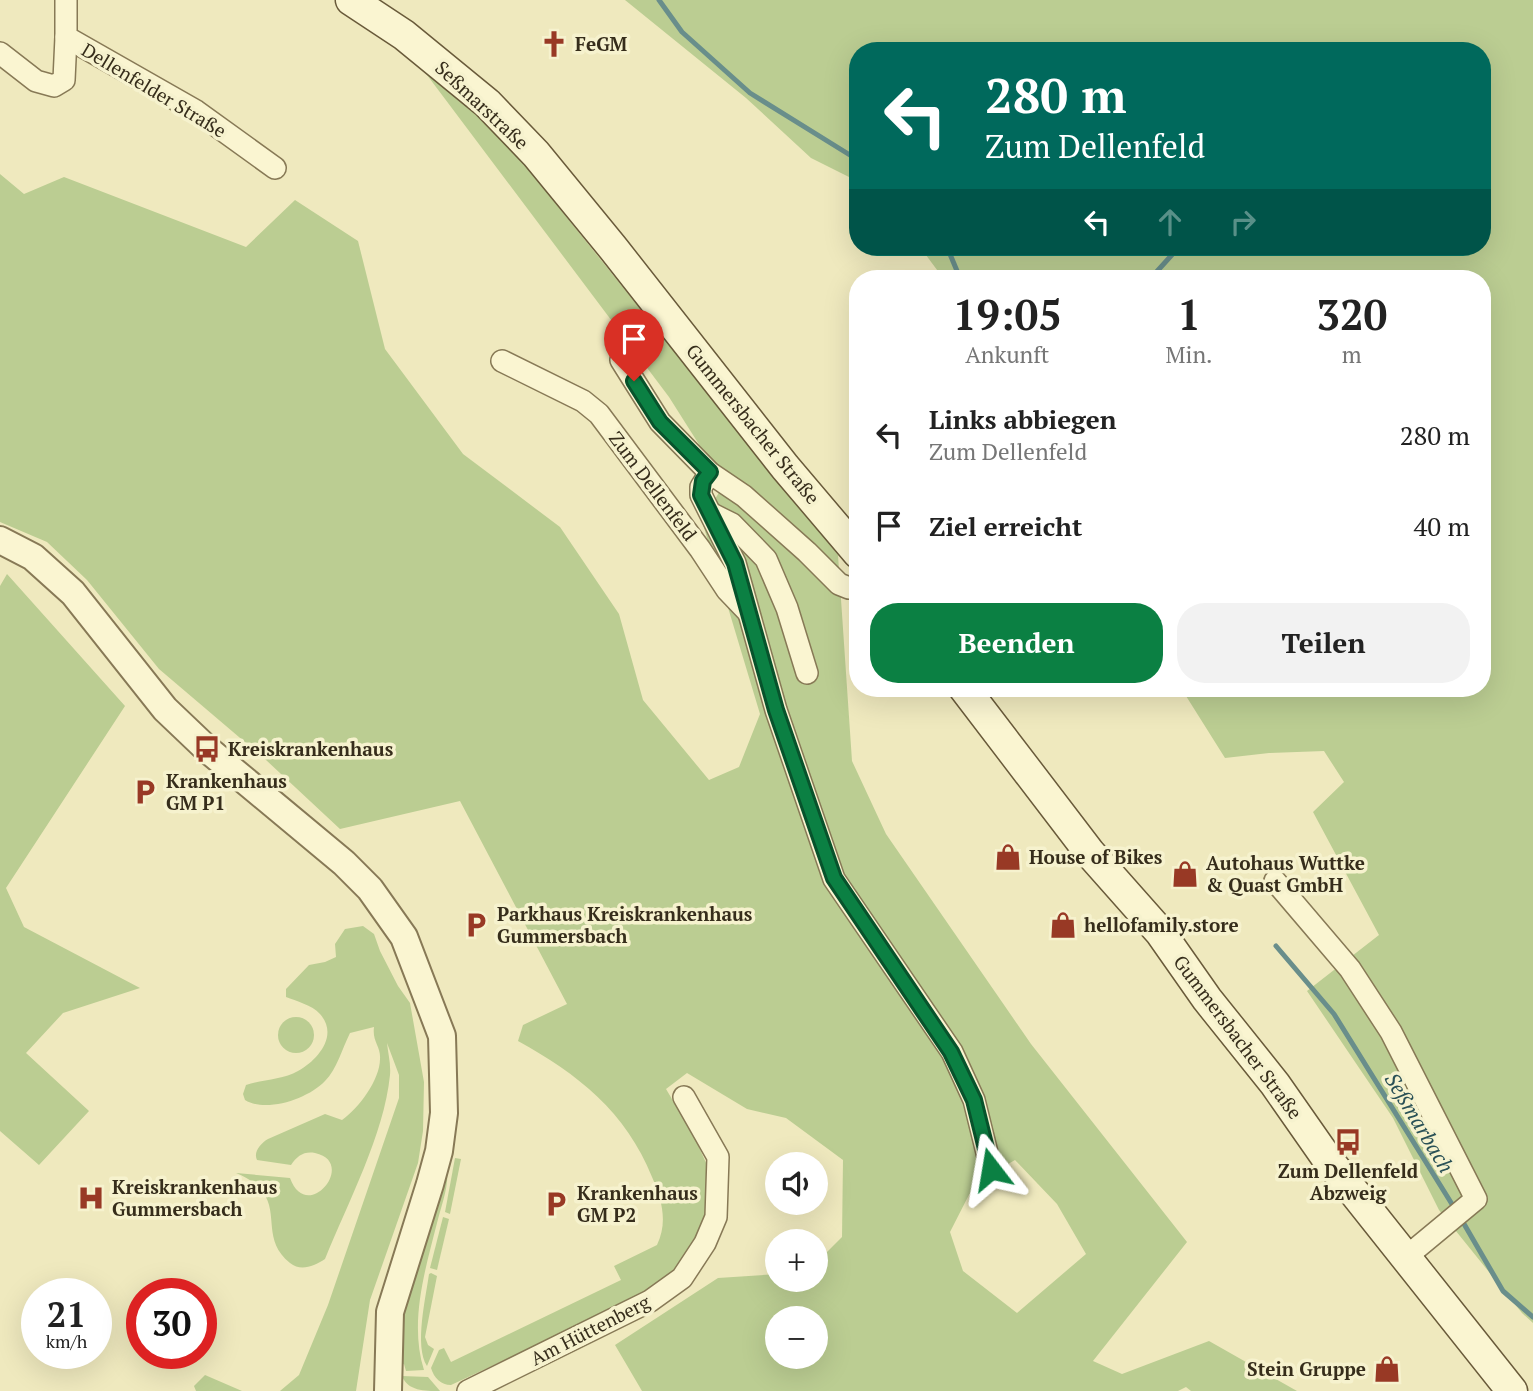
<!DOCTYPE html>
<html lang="de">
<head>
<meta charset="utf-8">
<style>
	body { margin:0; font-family:"PT Serif",serif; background:#f2f2f2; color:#222; height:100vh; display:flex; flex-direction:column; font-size:26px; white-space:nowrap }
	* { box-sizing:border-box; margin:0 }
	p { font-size:23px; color:#767676 }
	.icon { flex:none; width:38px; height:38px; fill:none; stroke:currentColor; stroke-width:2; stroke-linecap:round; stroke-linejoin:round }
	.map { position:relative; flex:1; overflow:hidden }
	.details { position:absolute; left:849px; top:270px; width:642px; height:427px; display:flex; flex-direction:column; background:#fff; border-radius:28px; box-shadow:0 7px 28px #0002 }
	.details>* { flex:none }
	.top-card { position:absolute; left:849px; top:42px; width:642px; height:214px; border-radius:28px; box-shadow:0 7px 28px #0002; background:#00695c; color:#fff; overflow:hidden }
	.controls { position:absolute; left:765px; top:1152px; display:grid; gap:14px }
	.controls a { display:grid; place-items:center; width:63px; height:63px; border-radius:50%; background:#fff; box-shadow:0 7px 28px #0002; font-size:35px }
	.speed { position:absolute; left:21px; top:1278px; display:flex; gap:14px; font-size:35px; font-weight:700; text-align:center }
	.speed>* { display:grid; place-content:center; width:91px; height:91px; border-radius:50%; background:#fff; box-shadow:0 7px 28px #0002; line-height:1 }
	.speed small { font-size:18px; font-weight:400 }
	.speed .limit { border:10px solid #d22; background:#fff; color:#111 }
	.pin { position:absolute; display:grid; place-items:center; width:60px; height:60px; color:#fff; margin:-72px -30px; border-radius:50% 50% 50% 0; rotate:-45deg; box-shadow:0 0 7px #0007 }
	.pin .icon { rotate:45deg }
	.me { position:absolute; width:77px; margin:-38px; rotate:346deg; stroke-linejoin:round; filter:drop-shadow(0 0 5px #0008) }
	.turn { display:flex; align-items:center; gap:24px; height:147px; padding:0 21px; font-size:32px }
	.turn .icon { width:91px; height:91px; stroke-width:2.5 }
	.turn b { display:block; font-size:49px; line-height:60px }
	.lanes { display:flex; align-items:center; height:66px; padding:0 21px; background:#0003; justify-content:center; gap:35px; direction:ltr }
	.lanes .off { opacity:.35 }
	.eta { display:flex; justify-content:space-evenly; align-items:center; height:119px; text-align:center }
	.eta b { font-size:42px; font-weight:800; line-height:49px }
	.button { display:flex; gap:14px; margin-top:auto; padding:14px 21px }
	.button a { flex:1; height:80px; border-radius:28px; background:#0b8043; color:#fff; font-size:28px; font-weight:800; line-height:80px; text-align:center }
	.button a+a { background:#f2f2f2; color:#222 }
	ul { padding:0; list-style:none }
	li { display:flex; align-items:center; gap:21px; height:91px; padding:0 21px }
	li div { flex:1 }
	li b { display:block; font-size:26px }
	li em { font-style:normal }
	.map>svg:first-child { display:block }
</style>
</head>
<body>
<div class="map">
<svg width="1533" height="1391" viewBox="0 0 1533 1391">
	<rect width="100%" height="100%" fill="#efe9be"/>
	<g fill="#bbcd92" fill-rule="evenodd">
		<polygon points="625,0 1533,0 1533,1323 1522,1313 1439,1210 1393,1118 1307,991 1379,935 1313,812 1344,782 1324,751 1269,753 1225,758 1181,688 1482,688 1482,278 943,278 920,247 1482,247 1482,51 858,51 857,181 811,158 746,98"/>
		<path d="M424,71L495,128L838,555L852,761L886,834L1031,1044L1187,1242L1093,1361L1122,1374L1209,1341L1297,1391H1191L1186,1387L1178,1391H642L615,1345L718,1278L777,1274V1279H816V1263L842,1237L843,1160L786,1118L747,1109L687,1073L666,1089L694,1136L711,1174L710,1203L694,1250L661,1287L451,1385C441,1385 434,1378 431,1368L439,1350L444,1348L451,1362L621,1280L614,1266L657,1245C668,1222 662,1200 652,1177C626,1112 578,1074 518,1041L523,1025L567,1004L460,801L340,829L266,760L159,669L87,580L47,542L0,522V174L24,194L64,177L246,247L295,200L358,241L385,349L463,454L560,527L619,614L643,700L709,780L739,767L760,714L702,521L724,484L669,397ZM1015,1160L1057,1204L1086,1254L1017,1313L963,1271L950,1232L975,1183ZM777,1318H816V1356H777Z"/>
		<polygon points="7,574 125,706 6,888 24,927 140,988 63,1013 26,1053 89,1111 39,1165 0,1131 0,586"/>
		<path d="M363,926L374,934L380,951L398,986L410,1003L424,1082L423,1131L418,1163L370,1300L356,1391H280L299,1375L328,1305L399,1098V1075L387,1043C388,1053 391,1064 390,1075C384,1135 348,1202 325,1259C314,1266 301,1272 290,1263C262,1240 279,1215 263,1192C256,1183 246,1177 236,1173L290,1178C307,1225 358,1162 315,1153C304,1151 297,1156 291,1165L257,1160C253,1152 261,1143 268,1139L325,1114L342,1120C358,1109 380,1080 380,1059C381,1046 372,1042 374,1027L350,1033C342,1049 337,1069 325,1081C308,1099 266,1113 245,1100L243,1094L246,1085C263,1079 283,1080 298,1071C318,1060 339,1035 320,1014C312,1005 296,1001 286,997V989L309,965L325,962L336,957L335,944L345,929Z"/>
		<circle cx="296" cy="1035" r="18"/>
		<polygon points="455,1158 461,1159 450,1214 445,1212"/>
		<path d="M447,1171C449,1186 441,1207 437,1223C425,1270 409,1323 424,1370L406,1371L404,1364L401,1365L399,1357L403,1307Z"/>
		<polygon points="443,1217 449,1219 437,1270 430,1268"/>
		<path d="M431,1273L437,1276L425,1337L428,1345L434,1349L427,1366C414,1346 426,1297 429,1274Z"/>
		<polygon points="205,1375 242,1391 196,1391 194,1386"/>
		<path d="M402,1376L428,1377L440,1391C424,1391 408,1391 402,1376Z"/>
	</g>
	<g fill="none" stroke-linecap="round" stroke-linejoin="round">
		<g stroke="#698e8b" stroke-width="5">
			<polyline points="659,0 682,32 750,93 858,160"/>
			<polyline points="1350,51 1351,49"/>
			<polyline points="947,247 960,278"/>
			<polyline points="1151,278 1179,247"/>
			<polyline points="1162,688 1163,692"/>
			<polyline points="1276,946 1334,1014 1455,1209"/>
			<polyline points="1460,1217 1503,1291 1533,1317"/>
		</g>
		<defs>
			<g id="minor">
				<polyline points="66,0 66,37 196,111 275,168"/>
				<polyline points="0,53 36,81 54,86 64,80 66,37"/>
				<polyline points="621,360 660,422 710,473 744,496 807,552 839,584 849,588 858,586"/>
				<polyline points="502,361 583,401 599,414 700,549 727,590 748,612"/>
				<polyline points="710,473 701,487 701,495 735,563 776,710 834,879 952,1052 974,1100 991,1169"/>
				<polyline points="712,514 732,524 766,559 787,608 807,673"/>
				<polyline points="1275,881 1350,969 1391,1032 1476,1199 1406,1257"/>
				<polyline points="468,1391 650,1301 682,1278 705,1243 716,1217 718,1157 684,1097"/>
			</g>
			<polyline id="tertiary" points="0,540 33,557 73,593 165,709 207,749 344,863 370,889 404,937 442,1036 444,1113 439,1151 430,1184 390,1312 388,1391"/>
			<g id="secondary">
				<polyline points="351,0 404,35 487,103 536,154 613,248 785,467 858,553"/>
				<polyline points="964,688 1090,853 1160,932 1207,999 1275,1084 1326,1157 1512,1391"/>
			</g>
		</defs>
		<use href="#minor" stroke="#877956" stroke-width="24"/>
		<use href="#tertiary" stroke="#877956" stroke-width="30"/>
		<use href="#secondary" stroke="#695a3a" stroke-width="33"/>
		<use href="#minor" stroke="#faf5d1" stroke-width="21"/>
		<use href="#tertiary" stroke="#faf5d1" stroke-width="26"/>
		<use href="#secondary" stroke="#faf5d1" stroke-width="30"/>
	</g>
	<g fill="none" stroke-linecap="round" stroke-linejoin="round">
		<defs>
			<polyline id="route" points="634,381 660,422 710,472 703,481 701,495 735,563 776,710 834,878 951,1052 974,1100 991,1169"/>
		</defs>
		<use href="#route" stroke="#07532c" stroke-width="18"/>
		<use href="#route" stroke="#0b8043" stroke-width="12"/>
	</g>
	<defs>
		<symbol id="church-bare" viewBox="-9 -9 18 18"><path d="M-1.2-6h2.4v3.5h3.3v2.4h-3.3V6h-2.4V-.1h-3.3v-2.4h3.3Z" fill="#983925" stroke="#f6f2ce" stroke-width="2.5" paint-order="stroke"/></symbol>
		<symbol id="bus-bare" viewBox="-9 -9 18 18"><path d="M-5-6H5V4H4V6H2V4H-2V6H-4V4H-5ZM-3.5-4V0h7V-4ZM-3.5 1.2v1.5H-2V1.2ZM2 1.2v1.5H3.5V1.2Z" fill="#983925" stroke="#f6f2ce" stroke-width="2.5" paint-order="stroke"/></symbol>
		<symbol id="parking-bare" viewBox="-9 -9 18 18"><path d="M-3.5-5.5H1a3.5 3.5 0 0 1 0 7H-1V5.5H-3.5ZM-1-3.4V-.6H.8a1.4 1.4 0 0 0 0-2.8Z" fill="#983925" stroke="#f6f2ce" stroke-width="2.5" paint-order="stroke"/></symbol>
		<symbol id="shop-bare" viewBox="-9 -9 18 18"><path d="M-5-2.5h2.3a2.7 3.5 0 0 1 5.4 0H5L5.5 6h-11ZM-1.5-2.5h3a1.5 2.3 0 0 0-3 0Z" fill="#983925" stroke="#f6f2ce" stroke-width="2.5" paint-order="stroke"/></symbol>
		<symbol id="hospital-bare" viewBox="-9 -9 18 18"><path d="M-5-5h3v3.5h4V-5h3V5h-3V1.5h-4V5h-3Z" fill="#983925" stroke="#f6f2ce" stroke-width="2.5" paint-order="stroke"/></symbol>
	</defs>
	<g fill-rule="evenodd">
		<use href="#church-bare" x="535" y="25" width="38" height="38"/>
		<use href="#bus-bare" x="188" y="730" width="38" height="38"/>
		<use href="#parking-bare" x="126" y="773" width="38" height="38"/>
		<use href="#shop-bare" x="989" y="838" width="38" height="38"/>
		<use href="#shop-bare" x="1166" y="855" width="38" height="38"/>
		<use href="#parking-bare" x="457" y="906" width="38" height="38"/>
		<use href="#shop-bare" x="1044" y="906" width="38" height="38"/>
		<use href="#bus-bare" x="1329" y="1123" width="38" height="38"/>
		<use href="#hospital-bare" x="72" y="1179" width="38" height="38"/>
		<use href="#parking-bare" x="537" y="1185" width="38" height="38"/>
		<use href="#shop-bare" x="1368" y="1350" width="38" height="38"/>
	</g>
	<g text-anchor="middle" stroke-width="7" stroke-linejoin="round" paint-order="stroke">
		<g font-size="19" font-weight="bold" fill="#362d1b" stroke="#f6f2ce" text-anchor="start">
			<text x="575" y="51">FeGM</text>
			<text x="228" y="756">Kreiskrankenhaus</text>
			<text x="166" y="788">Krankenhaus<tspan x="166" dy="22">GM P1</tspan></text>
			<text x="1029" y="864">House of Bikes</text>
			<text x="1206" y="870">Autohaus Wuttke<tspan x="1206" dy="22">&amp; Quast GmbH</tspan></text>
			<text x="497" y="921">Parkhaus Kreiskrankenhaus<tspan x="497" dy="22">Gummersbach</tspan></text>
			<text x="1084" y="932">hellofamily.store</text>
			<text x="1348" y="1178" text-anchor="middle">Zum Dellenfeld<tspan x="1348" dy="22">Abzweig</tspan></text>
			<text x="112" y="1194">Kreiskrankenhaus<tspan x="112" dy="22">Gummersbach</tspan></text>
			<text x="577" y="1200">Krankenhaus<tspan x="577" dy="22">GM P2</tspan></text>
			<text x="1366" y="1376" text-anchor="end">Stein Gruppe</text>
		</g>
		<g font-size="19" fill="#362d1b" stroke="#f6f2ce">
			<text transform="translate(154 90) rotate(31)" y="7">Dellenfelder Straße</text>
			<text transform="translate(482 105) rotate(43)" y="7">Seßmarstraße</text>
			<text transform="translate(753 424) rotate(51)" y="7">Gummersbacher Straße</text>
			<text transform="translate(653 486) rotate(53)" y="7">Zum Dellenfeld</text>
			<text transform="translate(1238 1037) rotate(53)" y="7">Gummersbacher Straße</text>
			<text transform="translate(590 1330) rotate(-27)" y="7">Am Hüttenberg</text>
		</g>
		<g font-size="21" font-style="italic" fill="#2a5156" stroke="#f6f2ce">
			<text transform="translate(1419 1123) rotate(59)" y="7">Seßmarbach</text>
		</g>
	</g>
</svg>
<div class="controls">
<a><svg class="icon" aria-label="sound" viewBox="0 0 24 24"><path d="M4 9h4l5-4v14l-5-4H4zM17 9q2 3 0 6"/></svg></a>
<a>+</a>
<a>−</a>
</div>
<div class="speed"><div>21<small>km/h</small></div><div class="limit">30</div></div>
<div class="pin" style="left:634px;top:381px;background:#d93025"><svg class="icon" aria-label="arrive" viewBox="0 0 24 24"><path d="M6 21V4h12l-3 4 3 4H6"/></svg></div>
<svg class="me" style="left:991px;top:1169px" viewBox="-20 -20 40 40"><path d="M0-17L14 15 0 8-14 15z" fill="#0b8043" stroke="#fff" stroke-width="4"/></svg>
<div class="top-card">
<div class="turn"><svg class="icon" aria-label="left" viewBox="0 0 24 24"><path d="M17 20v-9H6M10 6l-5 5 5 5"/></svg><div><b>280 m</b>Zum Dellenfeld</div></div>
<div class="lanes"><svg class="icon" aria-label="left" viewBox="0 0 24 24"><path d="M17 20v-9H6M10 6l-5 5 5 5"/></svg><svg class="icon off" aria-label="ahead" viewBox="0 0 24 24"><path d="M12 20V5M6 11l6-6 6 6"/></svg><svg class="icon off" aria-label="right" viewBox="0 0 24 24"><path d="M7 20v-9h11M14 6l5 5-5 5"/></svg></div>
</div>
<section class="details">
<div class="eta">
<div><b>19:05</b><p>Ankunft</p></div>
<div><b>1</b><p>Min.</p></div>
<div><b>320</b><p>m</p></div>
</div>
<ul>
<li><svg class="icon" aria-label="left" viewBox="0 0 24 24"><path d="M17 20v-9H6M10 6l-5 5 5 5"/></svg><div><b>Links abbiegen</b><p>Zum Dellenfeld</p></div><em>280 m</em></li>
<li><svg class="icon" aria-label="arrive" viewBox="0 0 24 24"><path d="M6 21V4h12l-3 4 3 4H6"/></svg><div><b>Ziel erreicht</b></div><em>40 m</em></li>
</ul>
<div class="button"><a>Beenden</a><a>Teilen</a></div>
</section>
</div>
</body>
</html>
